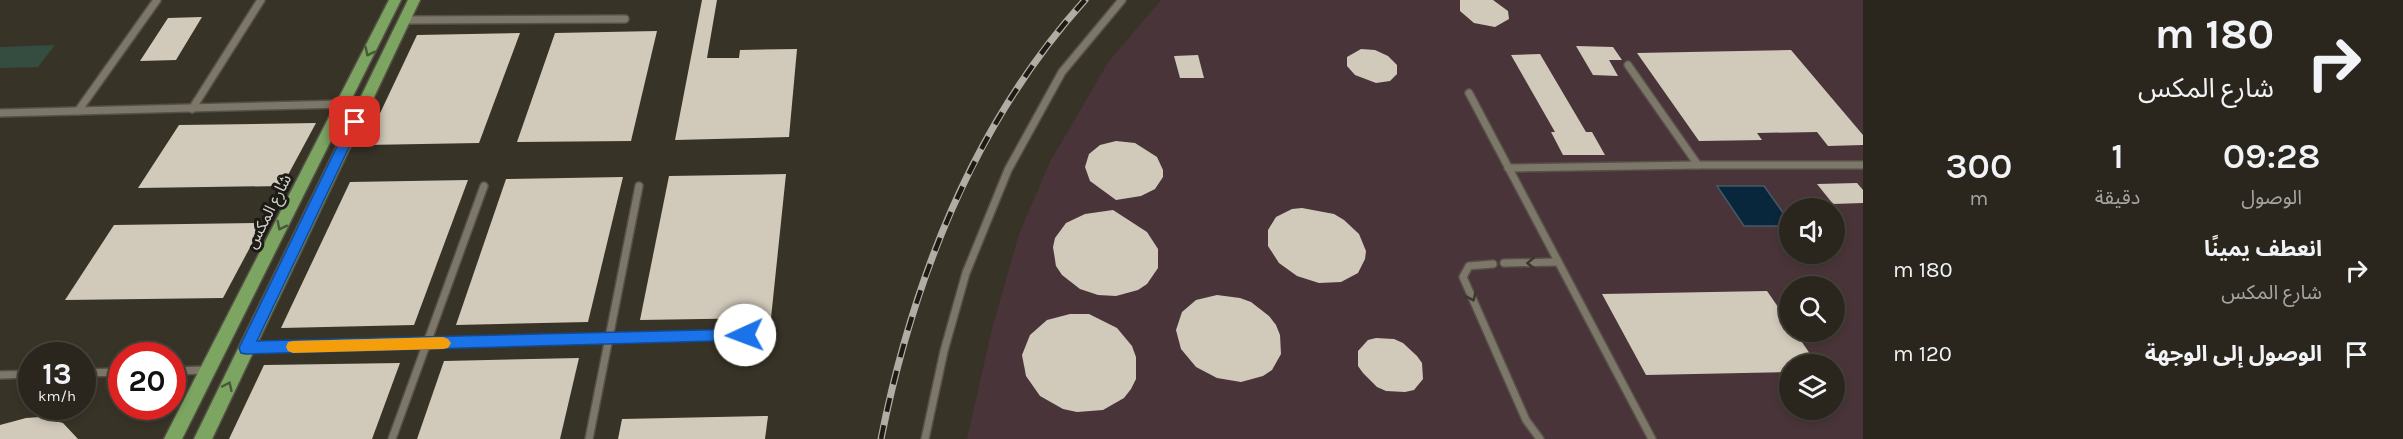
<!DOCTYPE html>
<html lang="ar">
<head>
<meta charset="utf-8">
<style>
	body { margin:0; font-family:Karla,"Noto Sans Arabic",sans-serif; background:#36322a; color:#f1f3f6; direction:rtl; height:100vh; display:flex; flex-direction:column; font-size:22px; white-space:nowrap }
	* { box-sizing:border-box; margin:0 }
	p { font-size:20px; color:#a5a5a4 }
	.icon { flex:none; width:33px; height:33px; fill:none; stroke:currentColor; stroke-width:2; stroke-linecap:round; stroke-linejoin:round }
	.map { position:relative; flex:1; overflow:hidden; direction:ltr }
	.panel { display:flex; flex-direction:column; background:#2a261d; width:540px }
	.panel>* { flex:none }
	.hud { background:#2a261d; color:#f1f3f6; overflow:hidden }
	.fabs { position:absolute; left:1779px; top:198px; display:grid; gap:12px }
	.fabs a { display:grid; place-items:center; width:66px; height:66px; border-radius:50%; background:#2a261d; box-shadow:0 3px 9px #0003,0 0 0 2px #46433b; font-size:30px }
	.speed { position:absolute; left:18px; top:342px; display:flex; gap:12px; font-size:30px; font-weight:700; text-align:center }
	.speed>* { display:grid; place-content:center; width:78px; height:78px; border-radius:50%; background:#2a261d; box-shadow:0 3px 9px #0003,0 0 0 2px #46433b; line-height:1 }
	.speed small { font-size:15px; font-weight:400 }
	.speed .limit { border:9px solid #d22; background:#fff; color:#111 }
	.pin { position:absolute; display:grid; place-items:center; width:51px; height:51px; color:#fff; margin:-26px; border-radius:12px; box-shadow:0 3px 9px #0006 }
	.me { position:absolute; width:66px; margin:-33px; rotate:268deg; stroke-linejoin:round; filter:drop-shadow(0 0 4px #0008) }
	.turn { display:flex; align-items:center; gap:21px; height:126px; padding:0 30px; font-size:27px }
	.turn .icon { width:78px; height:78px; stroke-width:2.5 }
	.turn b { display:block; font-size:42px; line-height:51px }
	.eta { display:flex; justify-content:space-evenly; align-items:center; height:102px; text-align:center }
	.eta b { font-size:36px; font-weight:600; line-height:42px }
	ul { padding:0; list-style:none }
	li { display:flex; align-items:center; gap:18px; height:84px; padding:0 30px }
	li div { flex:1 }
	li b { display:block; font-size:22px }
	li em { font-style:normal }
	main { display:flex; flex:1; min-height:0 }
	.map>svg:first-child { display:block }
</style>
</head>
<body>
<main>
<section class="panel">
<div class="hud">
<div class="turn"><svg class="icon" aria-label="right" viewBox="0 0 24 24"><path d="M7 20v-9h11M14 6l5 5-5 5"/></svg><div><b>180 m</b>شارع المكس</div></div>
</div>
<div class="eta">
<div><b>09:28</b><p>الوصول</p></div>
<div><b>1</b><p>دقيقة</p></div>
<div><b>300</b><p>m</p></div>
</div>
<ul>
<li><svg class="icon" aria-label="right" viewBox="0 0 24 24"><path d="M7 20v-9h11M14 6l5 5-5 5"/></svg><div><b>انعطف يمينًا</b><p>شارع المكس</p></div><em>180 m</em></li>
<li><svg class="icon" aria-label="arrive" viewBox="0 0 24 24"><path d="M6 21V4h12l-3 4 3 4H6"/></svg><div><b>الوصول إلى الوجهة</b></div><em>120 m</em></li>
</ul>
</section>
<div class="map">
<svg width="1863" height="439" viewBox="0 0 1863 439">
	<rect width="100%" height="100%" fill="#383327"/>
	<path fill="#493539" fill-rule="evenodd" d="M1161,0H1863V439H967L992,329L1019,234L1050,162L1109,61ZM1790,208H1834V254H1790ZM1790,286H1834V332H1790ZM1790,364H1834V410H1790Z"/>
	<polygon fill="#354c41" points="55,45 38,67 0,68 0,47"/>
	<polygon fill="#08263c" stroke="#465967" stroke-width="1.5" points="1717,186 1764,186 1789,221 1789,226 1744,226"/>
	<g fill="#d1cabb">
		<polygon points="702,0 717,0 707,58 739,58 740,50 797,49 789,137 675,140"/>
		<polygon points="1460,0 1493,0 1508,11 1509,19 1495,27 1474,23 1460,11"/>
		<polygon points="202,17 176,60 140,61 168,18"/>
		<polygon points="657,31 631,141 517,142 555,33"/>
		<polygon points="520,33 479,143 365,145 417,35"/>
		<polygon points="1576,46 1613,47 1622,60 1609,60 1618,76 1593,75"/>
		<polygon points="1361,49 1375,50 1388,56 1397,65 1397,74 1390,81 1376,83 1355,75 1347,66 1347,57"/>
		<polygon points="1791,50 1863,135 1863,145 1828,146 1817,132 1757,133 1762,140 1699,141 1637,53"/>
		<polygon points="1540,54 1586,132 1592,132 1605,155 1563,155 1551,132 1555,132 1511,55"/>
		<polygon points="1198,55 1204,78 1180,78 1174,56"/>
		<polygon points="316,123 282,186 138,188 179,125"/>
		<polygon points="1116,141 1135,143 1157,157 1163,170 1163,177 1155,189 1141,196 1116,200 1090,181 1085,167 1089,154 1100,145"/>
		<polygon points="786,174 771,318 640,320 669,176"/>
		<polygon points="623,177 588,322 456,325 506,179"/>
		<polygon points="468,180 414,325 281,328 350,182"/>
		<polygon points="1857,183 1863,190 1863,203 1833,204 1817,184"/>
		<polygon points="1302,208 1334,214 1344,220 1359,234 1366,251 1365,259 1358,273 1341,282 1319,283 1297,276 1279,263 1268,246 1268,230 1276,217 1292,209"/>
		<polygon points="1113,210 1147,232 1158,249 1158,268 1147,284 1138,290 1116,296 1098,295 1080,289 1062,275 1056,266 1053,247 1055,238 1066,223 1085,214"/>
		<polygon points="263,223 223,298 65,300 114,225"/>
		<polygon points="1767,291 1790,324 1790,332 1795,332 1817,364 1790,364 1790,372 1646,375 1602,294"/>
		<polygon points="1217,295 1240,298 1251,302 1269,316 1276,325 1280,335 1281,354 1272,370 1263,376 1241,382 1217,378 1196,367 1181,349 1176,330 1182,312 1196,300"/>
		<polygon points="1070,314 1089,314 1117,328 1132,346 1136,357 1136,379 1131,389 1124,398 1103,410 1077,412 1063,409 1040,396 1026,376 1022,355 1030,335 1047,320"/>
		<polygon points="1376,338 1394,339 1403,343 1417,356 1422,363 1423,379 1414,390 1405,392 1386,391 1377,387 1363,373 1358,366 1358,351 1368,340"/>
		<polygon points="579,358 560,439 417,439 444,361"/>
		<polygon points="400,363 372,439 229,439 264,365"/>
		<polygon points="768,416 765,439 618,439 622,419"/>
		<polygon points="40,417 63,423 78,439 0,439 0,425 26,418"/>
	</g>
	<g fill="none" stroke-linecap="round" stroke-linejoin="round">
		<defs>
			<g id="service">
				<polyline points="405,20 625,19"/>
				<polyline points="1628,65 1698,165 1863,165"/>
				<polyline points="1469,93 1652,439"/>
				<polyline points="192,109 261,0"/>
				<polyline points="78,111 157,0"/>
				<polyline points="0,113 343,104"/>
				<polyline points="1508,168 1698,165"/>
				<polyline points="1504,263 1558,262"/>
				<polyline points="1493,264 1469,266 1463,277 1526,420 1540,439"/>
				<polyline points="247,348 745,335"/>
				<polyline points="172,371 206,370"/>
				<polyline points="82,373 122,372"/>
				<polyline points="0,375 32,374"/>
				<polyline points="392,439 484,186"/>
				<polyline points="589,439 639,186"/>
				<polyline points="925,439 944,351 966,273 1008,170 1062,72 1122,0"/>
			</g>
			<g id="primary">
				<polygon points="389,0 401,0 182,439 164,439"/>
				<polygon points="408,0 420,0 212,439 194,439"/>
			</g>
		</defs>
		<use href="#service" stroke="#565147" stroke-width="10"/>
		<use href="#primary" stroke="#565147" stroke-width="3"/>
		<use href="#service" stroke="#7d7769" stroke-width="7"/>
		<use href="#primary" fill="#7ca561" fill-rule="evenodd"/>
		<defs>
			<path id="rail" d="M881,439C913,280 975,122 1085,0"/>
		</defs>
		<use href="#rail" stroke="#b1ada4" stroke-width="7"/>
		<use href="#rail" stroke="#1d1b15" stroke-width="4.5" stroke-dasharray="14" stroke-linecap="butt"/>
	</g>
	<defs><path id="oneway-chevron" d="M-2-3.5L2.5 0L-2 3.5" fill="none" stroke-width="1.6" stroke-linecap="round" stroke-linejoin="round" transform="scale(1.5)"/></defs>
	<g stroke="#485937">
		<use href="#oneway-chevron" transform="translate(369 52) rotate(117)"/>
		<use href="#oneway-chevron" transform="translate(281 226) rotate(117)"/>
		<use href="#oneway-chevron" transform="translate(228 386) rotate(-65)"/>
	</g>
	<g stroke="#3a372e">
		<use href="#oneway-chevron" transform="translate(1531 263) rotate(179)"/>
		<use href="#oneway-chevron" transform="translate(1472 297) rotate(66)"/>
	</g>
	<polygon fill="#1a73e8" stroke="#114b97" stroke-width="1.5" points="355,118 361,122 257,341 745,329 750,331 752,335 750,340 246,354 241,353 239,348 349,122"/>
	<polygon fill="#f59e0b" points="443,337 448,339 451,343 448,348 443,349 293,353 288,351 286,347 288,342 293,341"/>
	<g text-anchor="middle" stroke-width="6" stroke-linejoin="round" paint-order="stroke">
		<g font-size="16" fill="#d5d1ca" stroke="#1d1b15">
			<text transform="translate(268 211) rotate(-63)" y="6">شارع المكس</text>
		</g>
	</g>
</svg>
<div class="fabs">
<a><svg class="icon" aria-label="sound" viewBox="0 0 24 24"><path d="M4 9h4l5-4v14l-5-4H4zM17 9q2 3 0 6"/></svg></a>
<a><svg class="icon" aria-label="search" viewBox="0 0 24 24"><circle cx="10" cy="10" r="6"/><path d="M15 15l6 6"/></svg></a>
<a><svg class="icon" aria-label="layers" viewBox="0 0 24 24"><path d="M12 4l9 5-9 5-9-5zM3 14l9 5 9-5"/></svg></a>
</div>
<div class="speed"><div>13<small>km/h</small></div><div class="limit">20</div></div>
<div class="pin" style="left:355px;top:122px;background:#d93025"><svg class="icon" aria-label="arrive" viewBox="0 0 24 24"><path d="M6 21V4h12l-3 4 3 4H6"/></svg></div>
<svg class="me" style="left:745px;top:335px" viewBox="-20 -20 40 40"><circle r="19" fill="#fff"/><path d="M0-13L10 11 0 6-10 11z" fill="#1a73e8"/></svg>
</div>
</main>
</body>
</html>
